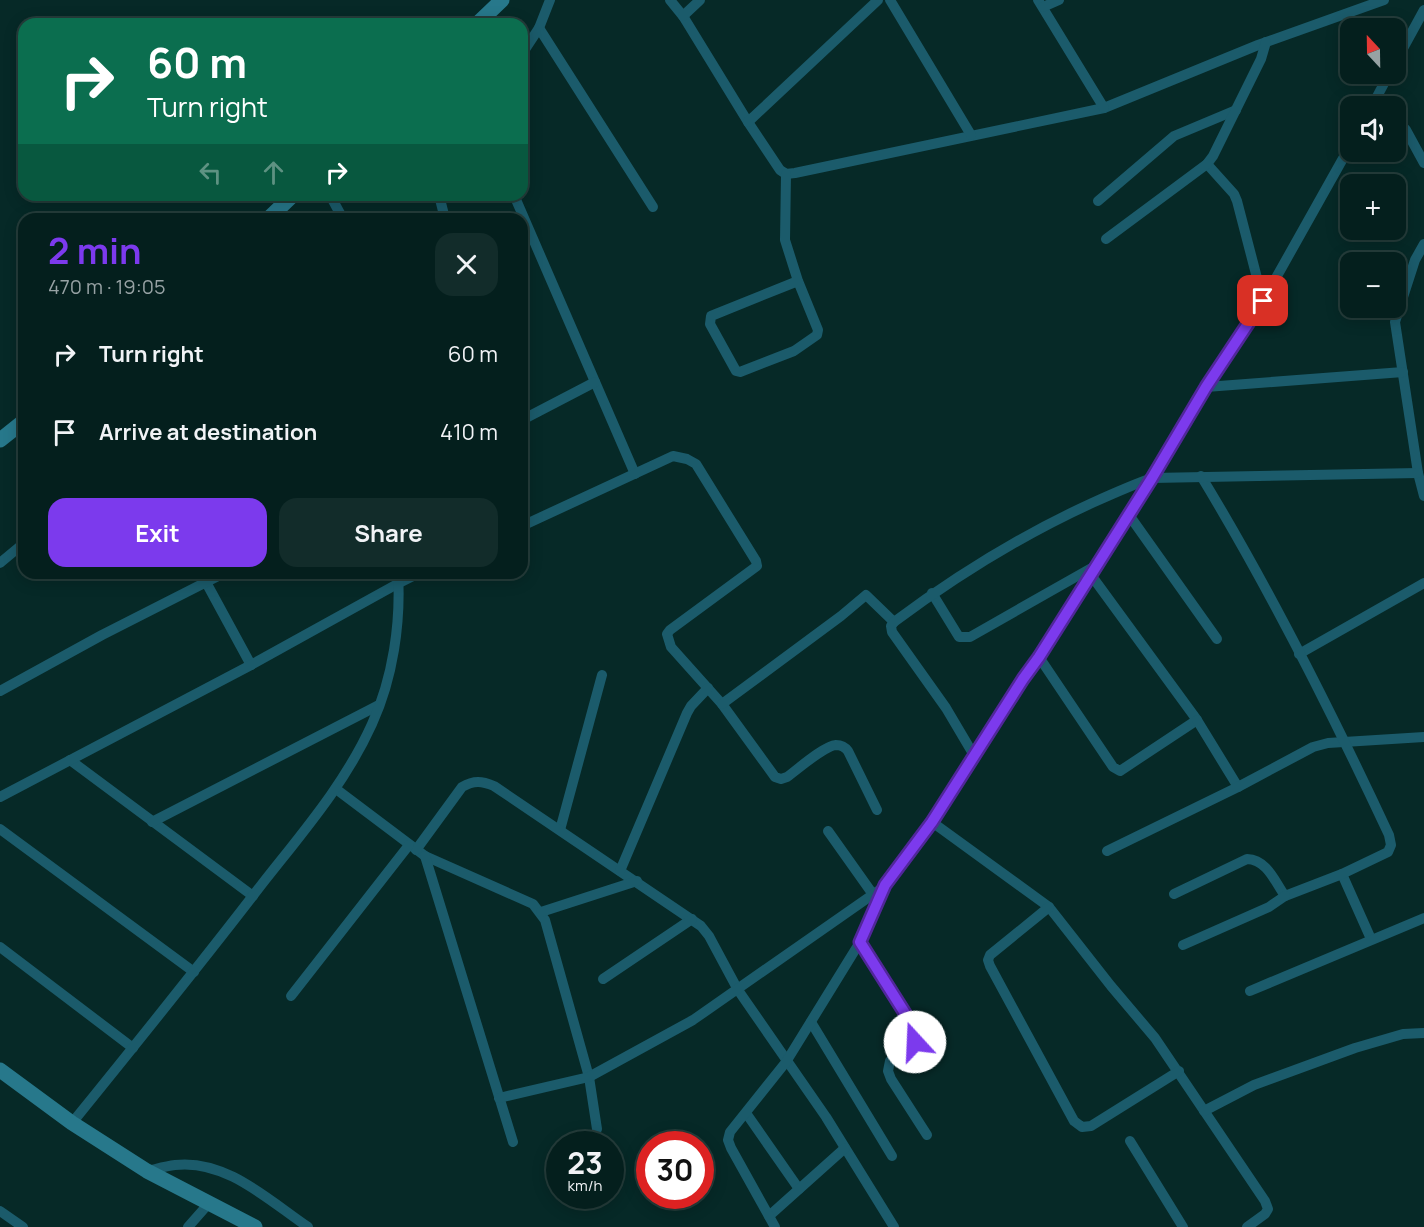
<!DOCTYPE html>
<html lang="en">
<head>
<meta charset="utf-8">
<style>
	body { margin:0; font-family:Manrope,sans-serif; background:#122c2a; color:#f1f3f6; height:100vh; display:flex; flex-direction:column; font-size:22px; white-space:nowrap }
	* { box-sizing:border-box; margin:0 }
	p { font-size:20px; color:#97a2a4 }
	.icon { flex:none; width:33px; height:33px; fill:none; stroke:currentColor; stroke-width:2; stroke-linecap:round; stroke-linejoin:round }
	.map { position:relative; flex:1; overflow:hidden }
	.sheet { position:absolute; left:18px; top:213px; width:510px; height:366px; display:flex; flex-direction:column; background:#041f1d; border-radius:18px; box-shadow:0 3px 15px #0003,0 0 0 2px #253d3b }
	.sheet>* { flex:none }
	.guide { position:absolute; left:18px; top:18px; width:510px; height:183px; border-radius:18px; box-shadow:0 3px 15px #0003,0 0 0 2px #253d3b; background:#0b6e4f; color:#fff; overflow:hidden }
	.needle { width:39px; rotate:338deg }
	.buttons { position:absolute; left:1340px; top:18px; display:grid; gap:12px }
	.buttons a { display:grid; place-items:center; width:66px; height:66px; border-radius:12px; background:#041f1d; box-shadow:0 3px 15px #0003,0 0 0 2px #253d3b; font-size:30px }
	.speed { position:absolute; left:546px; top:1131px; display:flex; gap:12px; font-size:30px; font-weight:700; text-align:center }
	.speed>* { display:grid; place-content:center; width:78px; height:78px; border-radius:50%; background:#041f1d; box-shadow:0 3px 15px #0003,0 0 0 2px #253d3b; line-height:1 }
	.speed small { font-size:15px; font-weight:400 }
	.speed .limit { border:9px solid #d22; background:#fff; color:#111 }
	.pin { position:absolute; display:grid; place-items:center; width:51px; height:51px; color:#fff; margin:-26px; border-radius:12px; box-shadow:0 3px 9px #0006 }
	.me { position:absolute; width:66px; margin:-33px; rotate:340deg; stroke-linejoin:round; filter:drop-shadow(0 0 4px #0008) }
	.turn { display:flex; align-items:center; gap:21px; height:126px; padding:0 30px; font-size:27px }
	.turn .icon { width:78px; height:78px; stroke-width:2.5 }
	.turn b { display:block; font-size:42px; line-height:51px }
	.lanes { display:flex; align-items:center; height:57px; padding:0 30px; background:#0003; justify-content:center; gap:30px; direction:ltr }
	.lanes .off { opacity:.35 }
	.round { display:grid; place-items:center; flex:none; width:63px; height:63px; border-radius:18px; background:#122c2a }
	.head { display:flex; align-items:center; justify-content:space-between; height:102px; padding:0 30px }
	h1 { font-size:36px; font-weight:700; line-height:45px; color:#7c3aed }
	.button { display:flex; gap:12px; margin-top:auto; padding:12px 30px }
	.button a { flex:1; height:69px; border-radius:18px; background:#7c3aed; color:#fff; font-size:24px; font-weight:700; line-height:69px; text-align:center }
	.button a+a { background:#122c2a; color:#f1f3f6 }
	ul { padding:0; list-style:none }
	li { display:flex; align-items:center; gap:18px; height:78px; padding:0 30px }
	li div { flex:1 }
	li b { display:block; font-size:22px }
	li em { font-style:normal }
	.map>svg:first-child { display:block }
</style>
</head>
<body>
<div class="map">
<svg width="1424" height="1227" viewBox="0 0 1424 1227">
	<rect width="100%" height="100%" fill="#062927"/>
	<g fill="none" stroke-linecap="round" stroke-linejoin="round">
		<g stroke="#1b5b6b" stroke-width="10">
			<polyline points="670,0 683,16 748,122 780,170 786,174 795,173 1104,108 1258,45 1384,0"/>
			<polyline points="890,0 971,135"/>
			<polyline points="1038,0 1104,108"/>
			<polyline points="1043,7 1059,0"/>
			<polyline points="683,16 700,0"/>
			<polyline points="539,28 653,207"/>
			<polyline points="522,54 539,28 550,0"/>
			<polyline points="1395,63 1424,10"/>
			<polyline points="1372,106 1389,74"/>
			<polyline points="1395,118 1406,130 1424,163"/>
			<polyline points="748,122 878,0"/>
			<polyline points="1207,164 1234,194 1237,201 1263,301"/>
			<polyline points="786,174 785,240 798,281 818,330 817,335 794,351 740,372 736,371 710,324 711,316 798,281"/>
			<polyline points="330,195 343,219"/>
			<polyline points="439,195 445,219"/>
			<polyline points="514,195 635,474"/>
			<polyline points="1098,201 1174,136 1236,110"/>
			<polyline points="1106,239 1207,164 1213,156 1261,59 1266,42"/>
			<polyline points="1424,244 1415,260 1395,322 1418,473 1424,496"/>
			<polyline points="1206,387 1403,372"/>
			<polyline points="522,420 595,382"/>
			<polyline points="1129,515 1217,639"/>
			<path d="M522,526L673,456L687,459L696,464L756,561L757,566L670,630L667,634L671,647L722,704L775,777L781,779L787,777C798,769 824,746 836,745C842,745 845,747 848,751L877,810"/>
			<polyline points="0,563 24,543"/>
			<polyline points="201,573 251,665"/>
			<polyline points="932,593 959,637 970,637 1095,566"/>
			<polyline points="1299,654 1424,583"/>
			<polyline points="1039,657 1113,767 1120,771 1197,720 1091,575"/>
			<polyline points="0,691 102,635 224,573"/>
			<polyline points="722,704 841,616 866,595 894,622"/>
			<polyline points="1197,720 1238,787"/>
			<polyline points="975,757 1023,679 1039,657 1152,478 1206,387 1263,301 1350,146"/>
			<polyline points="70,760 253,896"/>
			<polyline points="336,789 425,856 533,904 545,920 589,1077 597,1129"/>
			<polyline points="0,797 251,665 399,583 419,573"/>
			<polyline points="152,822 379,705"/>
			<polyline points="932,822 1049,907 1111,986 1155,1038 1265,1201 1268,1209 1265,1214 1247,1227"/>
			<polyline points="0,829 194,972"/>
			<polyline points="560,830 602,675"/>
			<polyline points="828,831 872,893"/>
			<path d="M416,850L462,787C474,780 482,781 494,786L701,926L709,936L738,990L826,1117L894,1227"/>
			<polyline points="1107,851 1238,787 1313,747 1328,743 1424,737"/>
			<polyline points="425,856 513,1142"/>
			<polyline points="620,871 687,713 691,706 708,688"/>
			<polyline points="1342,874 1371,939"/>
			<path d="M1174,894L1247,859C1267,860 1274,880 1285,896L1342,874L1388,852L1391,845L1389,835C1332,713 1271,591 1201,476"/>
			<polyline points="1049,907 990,955 988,960 990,966 1074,1121 1082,1127 1091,1126 1179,1071"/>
			<polyline points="541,912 637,881"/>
			<polyline points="860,942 915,1029 915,1042 890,1061 888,1071 891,1079 927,1135"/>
			<polyline points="1183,945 1269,907 1285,896"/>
			<polyline points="0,947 133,1048"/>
			<polyline points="603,979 692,919"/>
			<polyline points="1250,991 1424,918"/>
			<polyline points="291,996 409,845"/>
			<polyline points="811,1022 892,1156"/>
			<path d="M499,1098L589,1077L693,1020L885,886L932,822L975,757L946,708L892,632L891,626L894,622C956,576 1022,535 1092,503C1112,494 1132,485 1152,478L1418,473"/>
			<polyline points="1204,1111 1254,1085 1355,1048 1403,1034 1424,1033"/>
			<polyline points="746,1113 799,1189"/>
			<path d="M72,1123C136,1044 200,965 262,884C302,833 345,784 372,724C393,678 401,623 398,573"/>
			<polyline points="1130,1141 1183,1227"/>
			<path d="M147,1171C156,1169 166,1166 175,1165C226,1159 268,1200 308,1227"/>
			<polyline points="0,1211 23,1227"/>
			<polyline points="769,1216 845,1148"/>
			<polyline points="188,1227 210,1202"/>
			<polyline points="775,1227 731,1148 728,1140 730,1132 786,1062 860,942 885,886"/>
		</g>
		<g stroke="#27788b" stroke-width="15">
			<polyline points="477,24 502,0"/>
			<polyline points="268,219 293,195"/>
			<polyline points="0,440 24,421"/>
			<polyline points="0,1070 72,1123 147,1171 255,1227"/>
		</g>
	</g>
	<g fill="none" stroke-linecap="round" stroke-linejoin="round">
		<defs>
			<polyline id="route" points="915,1042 915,1029 860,942 885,885 932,822 1023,679 1039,657 1152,478 1206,387 1263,301"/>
		</defs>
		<use href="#route" stroke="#51269a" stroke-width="15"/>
		<use href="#route" stroke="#7c3aed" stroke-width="10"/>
	</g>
</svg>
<div class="buttons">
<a><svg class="needle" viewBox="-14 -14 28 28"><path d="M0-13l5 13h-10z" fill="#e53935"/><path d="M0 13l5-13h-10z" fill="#97a2a4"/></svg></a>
<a><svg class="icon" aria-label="sound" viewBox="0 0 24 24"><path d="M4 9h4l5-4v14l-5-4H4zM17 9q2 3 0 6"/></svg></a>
<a>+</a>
<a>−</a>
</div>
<div class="speed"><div>23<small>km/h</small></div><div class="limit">30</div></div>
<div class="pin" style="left:1263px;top:301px;background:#d93025"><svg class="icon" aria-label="arrive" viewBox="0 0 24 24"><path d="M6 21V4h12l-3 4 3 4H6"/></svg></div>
<svg class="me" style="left:915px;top:1042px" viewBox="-20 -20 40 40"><circle r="19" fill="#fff"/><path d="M0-13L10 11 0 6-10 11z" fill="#7c3aed"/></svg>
<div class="guide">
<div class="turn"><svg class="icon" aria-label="right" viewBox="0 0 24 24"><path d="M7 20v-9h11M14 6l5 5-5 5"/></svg><div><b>60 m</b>Turn right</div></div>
<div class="lanes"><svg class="icon off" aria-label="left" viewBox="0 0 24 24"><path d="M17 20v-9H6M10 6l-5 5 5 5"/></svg><svg class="icon off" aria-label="ahead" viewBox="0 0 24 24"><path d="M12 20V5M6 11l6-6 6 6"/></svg><svg class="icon" aria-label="right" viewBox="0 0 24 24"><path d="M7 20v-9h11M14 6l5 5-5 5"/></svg></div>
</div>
<section class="sheet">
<div class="head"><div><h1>2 min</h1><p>470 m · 19:05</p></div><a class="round"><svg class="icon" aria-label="close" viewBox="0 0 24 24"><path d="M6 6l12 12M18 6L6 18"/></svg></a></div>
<ul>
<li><svg class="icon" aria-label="right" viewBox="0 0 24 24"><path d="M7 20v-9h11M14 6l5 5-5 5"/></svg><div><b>Turn right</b></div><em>60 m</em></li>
<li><svg class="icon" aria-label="arrive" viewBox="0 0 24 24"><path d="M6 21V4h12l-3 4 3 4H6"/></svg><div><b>Arrive at destination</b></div><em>410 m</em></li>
</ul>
<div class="button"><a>Exit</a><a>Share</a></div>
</section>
</div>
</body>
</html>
